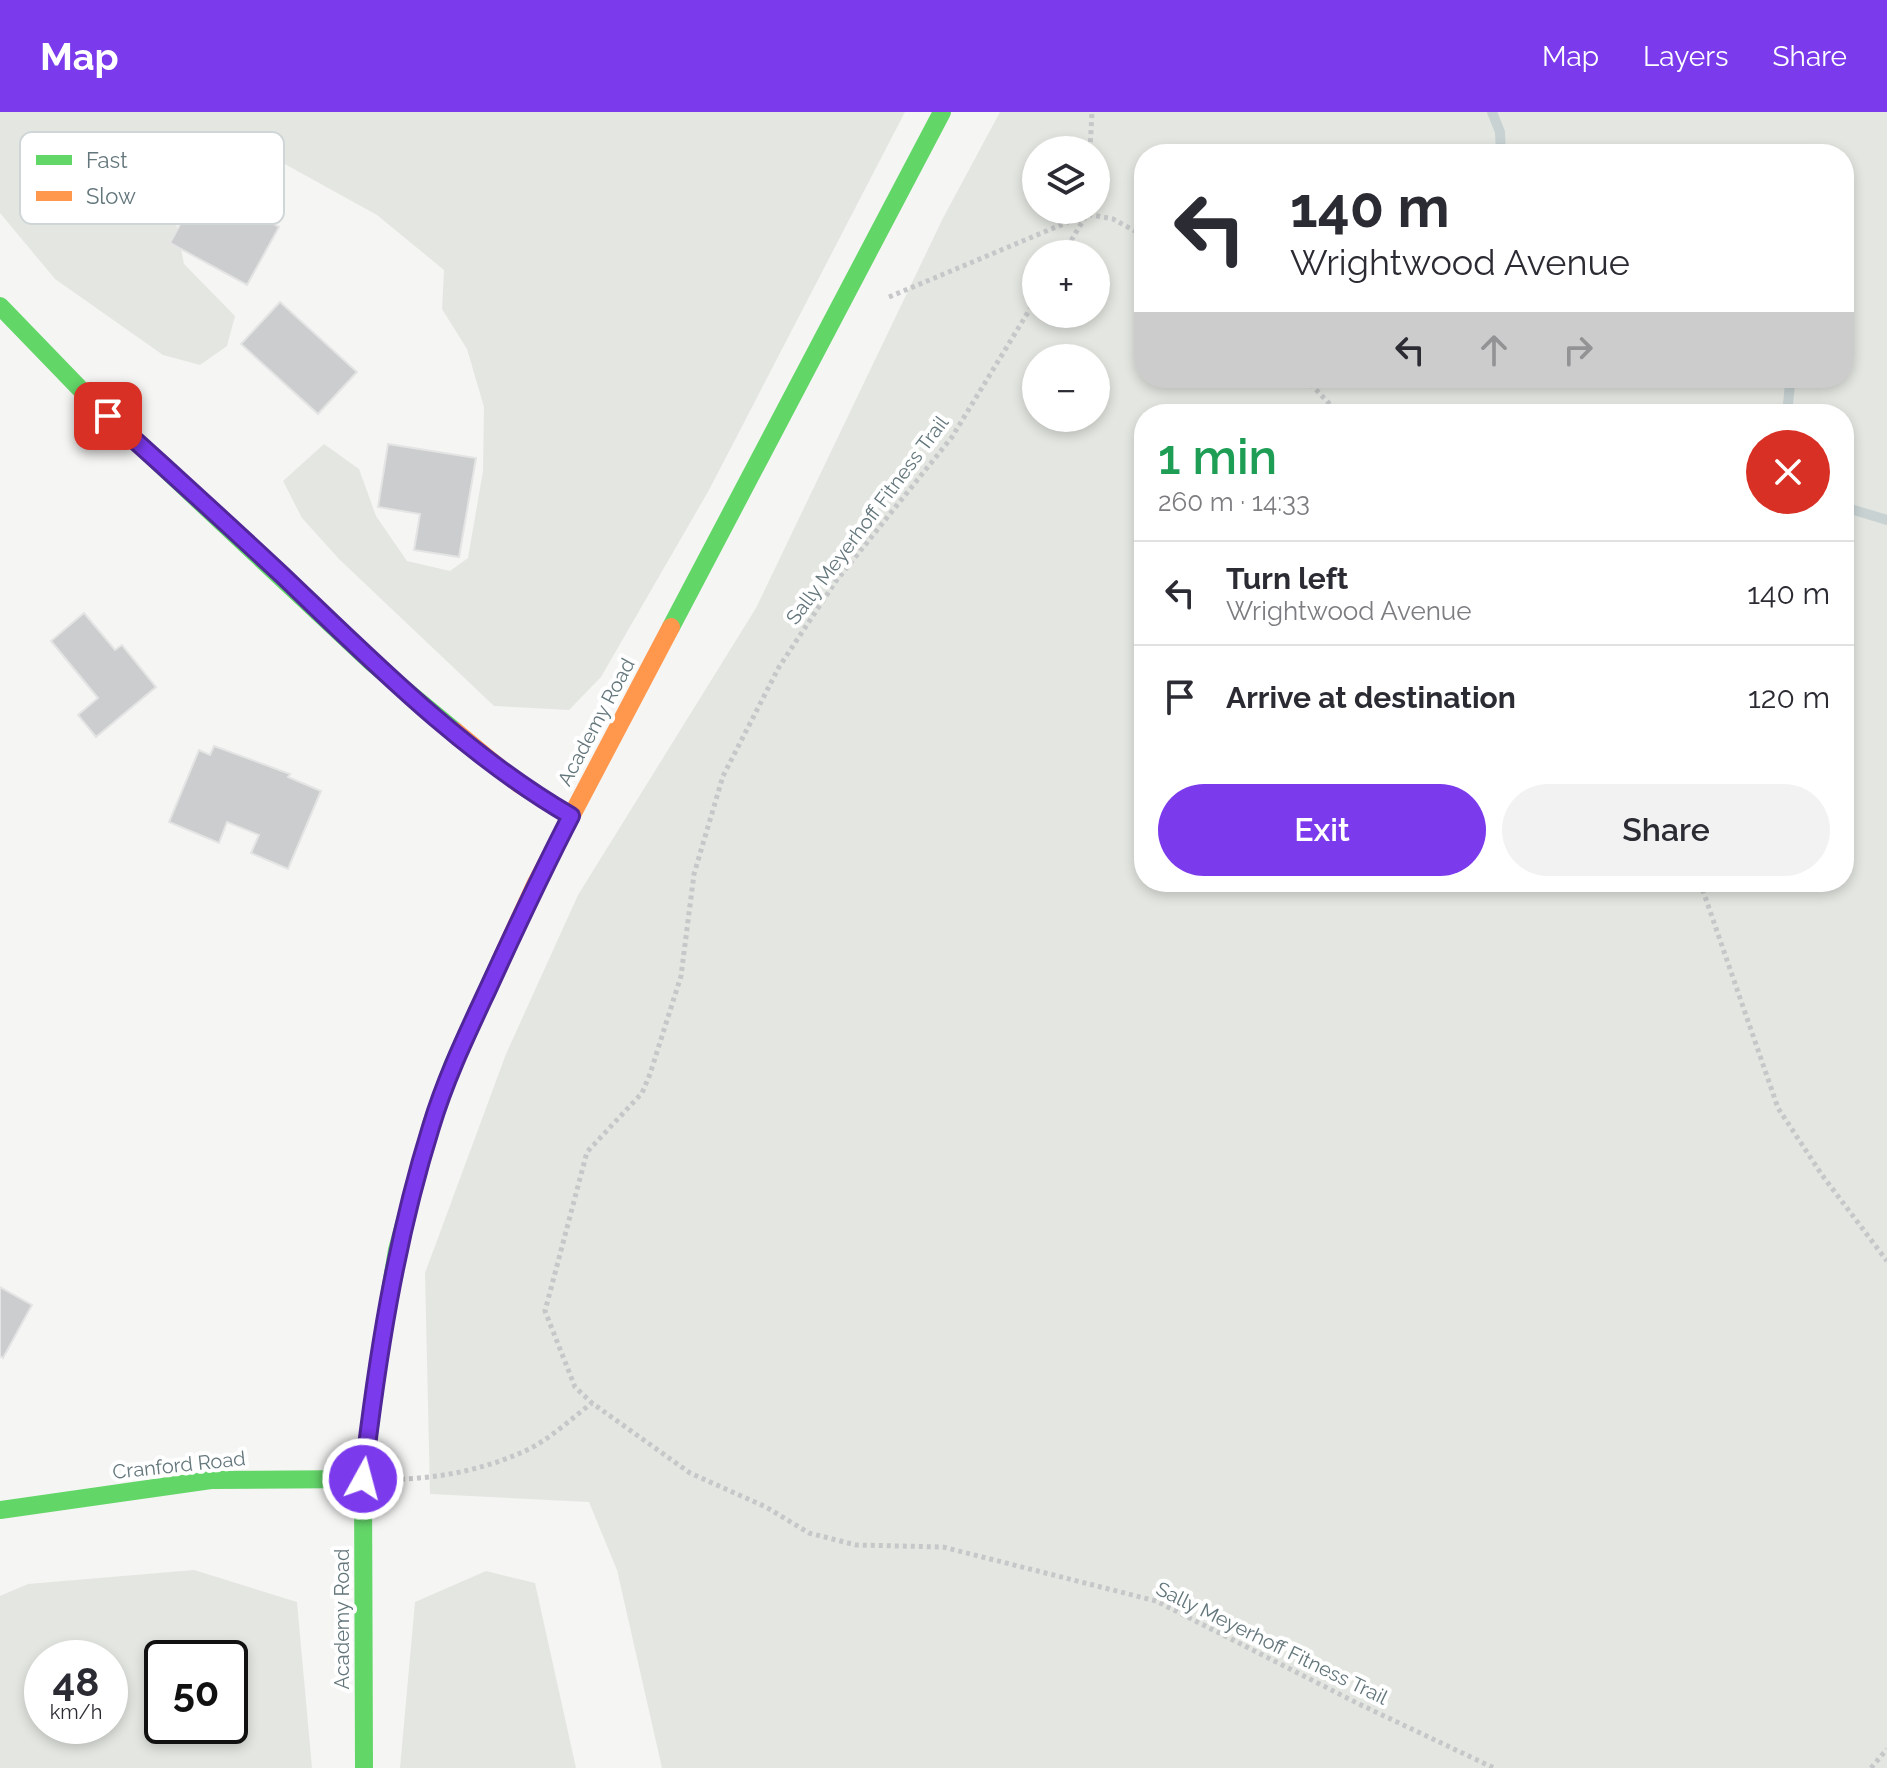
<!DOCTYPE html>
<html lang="en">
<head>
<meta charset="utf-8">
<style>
	body { margin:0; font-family:Raleway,sans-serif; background:#f2f2f3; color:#2b2b33; height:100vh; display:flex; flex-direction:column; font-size:30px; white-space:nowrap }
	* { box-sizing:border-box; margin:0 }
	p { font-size:26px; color:#7c7c81 }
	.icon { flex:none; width:44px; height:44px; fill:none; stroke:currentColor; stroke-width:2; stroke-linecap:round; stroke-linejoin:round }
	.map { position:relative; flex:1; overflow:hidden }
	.panel { position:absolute; left:1134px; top:292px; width:720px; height:488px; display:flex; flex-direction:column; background:#fff; border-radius:32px; box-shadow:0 4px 12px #0003 }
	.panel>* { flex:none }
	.hud { position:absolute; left:1134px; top:32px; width:720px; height:244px; border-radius:32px; box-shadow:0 4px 12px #0003; background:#fff; color:#2b2b33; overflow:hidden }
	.controls { position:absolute; left:1022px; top:24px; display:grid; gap:16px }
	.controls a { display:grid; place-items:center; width:88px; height:88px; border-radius:50%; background:#fff; box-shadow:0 4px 12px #0003; font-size:40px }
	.speed { position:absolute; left:24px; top:1528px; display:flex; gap:16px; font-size:40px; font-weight:700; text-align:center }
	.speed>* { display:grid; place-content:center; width:104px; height:104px; border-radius:50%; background:#fff; box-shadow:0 4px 12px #0003; line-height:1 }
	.speed small { font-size:20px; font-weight:400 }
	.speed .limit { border:4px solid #111; border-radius:12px; background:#fff; color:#111 }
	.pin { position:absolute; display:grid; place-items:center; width:68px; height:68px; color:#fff; margin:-34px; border-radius:16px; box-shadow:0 4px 12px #0006 }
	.me { position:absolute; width:88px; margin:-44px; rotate:7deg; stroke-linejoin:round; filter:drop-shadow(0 0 6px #0008) }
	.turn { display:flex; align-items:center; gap:28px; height:168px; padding:0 24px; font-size:36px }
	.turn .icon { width:104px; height:104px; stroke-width:2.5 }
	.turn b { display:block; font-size:56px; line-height:68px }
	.lanes { display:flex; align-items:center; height:76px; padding:0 24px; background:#0003; justify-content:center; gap:40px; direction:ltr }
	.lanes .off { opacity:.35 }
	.round { display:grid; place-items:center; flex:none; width:84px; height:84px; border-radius:42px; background:#f2f2f3 }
	.headline { display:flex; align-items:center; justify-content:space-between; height:136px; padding:0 24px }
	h1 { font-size:48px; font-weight:600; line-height:60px; color:#1e9e55 }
	.button { display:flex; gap:16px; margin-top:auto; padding:16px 24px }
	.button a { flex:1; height:92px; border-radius:48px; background:#7c3aed; color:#fff; font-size:32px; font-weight:600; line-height:92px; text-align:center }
	.button a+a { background:#f2f2f3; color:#2b2b33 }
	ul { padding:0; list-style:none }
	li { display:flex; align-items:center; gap:24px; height:104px; padding:0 24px; border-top:2px solid #e1e1e2 }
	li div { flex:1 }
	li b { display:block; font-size:30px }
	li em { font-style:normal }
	header { display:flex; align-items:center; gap:48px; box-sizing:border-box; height:112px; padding:0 40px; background:#7c3aed; color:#fff }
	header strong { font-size:38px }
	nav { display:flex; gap:44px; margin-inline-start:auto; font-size:28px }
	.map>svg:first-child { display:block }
</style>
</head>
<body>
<header>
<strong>Map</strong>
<nav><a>Map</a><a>Layers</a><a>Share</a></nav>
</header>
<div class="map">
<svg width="1887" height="1656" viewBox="0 0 1887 1656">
	<rect width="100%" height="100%" fill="#f5f5f4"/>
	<g fill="#e4e7e1" fill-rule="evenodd">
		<polygon points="0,0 905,0 709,378 601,565 569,598 494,594 339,447 302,406 283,369 324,332 359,357 376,404 407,449 450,459 468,446 483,359 484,295 467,237 442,197 444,158 377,103 272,45 219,38 186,64 174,100 184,152 235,204 227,234 200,253 163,243 55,167 0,101"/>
		<path d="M1000,0H1887V1656H662L617,1458L589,1390L430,1382L425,1161L506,942L578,783L756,496L943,106ZM1036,38H1096V98H1036ZM1144,42H1844V266H1144ZM1036,142H1096V202H1036ZM1036,246H1096V306H1036ZM1144,302H1844V770H1144Z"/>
		<path d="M194,1458L297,1490L312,1656H0V1484L28,1472ZM42,1546H110V1614H42ZM162,1546H230V1614H162Z"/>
		<polygon points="486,1459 535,1471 576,1656 400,1656 415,1490"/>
	</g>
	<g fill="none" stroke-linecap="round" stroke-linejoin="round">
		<g stroke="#c8d2d2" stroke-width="10">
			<polyline points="1492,0 1500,20 1501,42"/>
			<polyline points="1778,266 1790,272 1787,302"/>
			<polyline points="1844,395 1887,408"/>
		</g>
	</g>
	<g fill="#cbcdce" stroke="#e4e4e4" stroke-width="2">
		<polygon points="202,72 279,115 247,173 170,131"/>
		<polygon points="280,190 357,260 318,302 241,232"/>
		<polygon points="388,332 476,346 459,445 414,438 420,402 378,395"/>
		<polygon points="84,501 115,538 122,533 156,575 96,625 78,603 98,586 51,529"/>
		<polygon points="214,634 290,662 288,665 321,679 288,757 251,741 259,723 227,710 219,731 169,710 199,638 210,643"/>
		<polygon points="0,1175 32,1193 3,1246 0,1244"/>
	</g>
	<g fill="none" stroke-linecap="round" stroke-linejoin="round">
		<g stroke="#c5c7c8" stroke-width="5" stroke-dasharray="4 4" stroke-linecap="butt">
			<polyline points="1090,38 1092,0"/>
			<polyline points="1063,142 1087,102 1113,107 1144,124"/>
			<polyline points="889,185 1087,102 1087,98"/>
			<polyline points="1036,187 952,325 836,469 779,555 723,664 694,762 681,864 650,962 642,981 587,1040 545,1199 575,1275 592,1291 690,1361 766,1395 809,1421 856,1433 943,1435 1156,1489 1359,1592 1494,1656"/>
			<polyline points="1305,266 1339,302"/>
			<polyline points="1700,770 1778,996 1822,1063 1887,1149"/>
			<path d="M401,1367C442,1366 489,1356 527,1338C550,1327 572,1306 592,1291"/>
			<polyline points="1871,1656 1887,1637"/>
		</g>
		<g stroke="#63d668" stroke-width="18">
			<polyline points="0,194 87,284 370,549 455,619"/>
			<polyline points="671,515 942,0"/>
			<polyline points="0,1398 211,1368 363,1367"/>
			<polyline points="364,1656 363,1367 380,1238 397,1138 431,1012 452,954 500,849"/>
		</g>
		<g stroke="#ff974d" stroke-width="18">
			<polyline points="455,619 519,672 571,704"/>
			<polyline points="500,849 535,773 671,515"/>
		</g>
	</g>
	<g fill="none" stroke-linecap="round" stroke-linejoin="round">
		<defs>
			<path id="route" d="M108,304C167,357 225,410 283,464C372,549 464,642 571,704C541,762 514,820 487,879C466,924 445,968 431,1015C395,1130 377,1247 363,1367"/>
		</defs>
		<use href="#route" stroke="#51269a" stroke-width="20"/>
		<use href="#route" stroke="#7c3aed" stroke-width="14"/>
	</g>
	<g text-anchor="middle" stroke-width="8" stroke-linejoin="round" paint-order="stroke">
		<g font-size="20" fill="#63767c" stroke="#fff">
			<text transform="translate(867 408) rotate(-53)" y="7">Sally Meyerhoff Fitness Trail</text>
			<text transform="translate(596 610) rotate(-62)" y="7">Academy Road</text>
			<text transform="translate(179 1353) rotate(-6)" y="7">Cranford Road</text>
			<text transform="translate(342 1507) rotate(-90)" y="7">Academy Road</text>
			<text transform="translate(1272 1531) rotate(26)" y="7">Sally Meyerhoff Fitness Trail</text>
		</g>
	</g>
	<rect x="20" y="20" width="264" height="92" rx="12" fill="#fff" stroke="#d0d6d8" stroke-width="2"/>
	<rect x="36" y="43" width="36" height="10" fill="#63d668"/>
	<rect x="36" y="79" width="36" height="10" fill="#ff974d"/>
	<g font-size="22" fill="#63767c">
		<text x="86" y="56">Fast</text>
		<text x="86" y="92">Slow</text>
	</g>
</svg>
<div class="controls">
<a><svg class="icon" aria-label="layers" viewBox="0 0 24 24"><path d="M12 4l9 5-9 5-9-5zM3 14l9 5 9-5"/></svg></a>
<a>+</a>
<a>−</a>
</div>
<div class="speed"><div>48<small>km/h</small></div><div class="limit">50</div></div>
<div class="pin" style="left:108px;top:304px;background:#d93025"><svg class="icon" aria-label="arrive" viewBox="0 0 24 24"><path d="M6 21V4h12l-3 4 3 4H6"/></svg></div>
<svg class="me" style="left:363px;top:1367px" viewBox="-20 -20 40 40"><circle r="17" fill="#7c3aed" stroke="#fff" stroke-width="3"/><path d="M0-11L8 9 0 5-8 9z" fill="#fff"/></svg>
<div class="hud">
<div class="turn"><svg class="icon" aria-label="left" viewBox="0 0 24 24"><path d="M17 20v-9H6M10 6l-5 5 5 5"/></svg><div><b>140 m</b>Wrightwood Avenue</div></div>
<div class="lanes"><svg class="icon" aria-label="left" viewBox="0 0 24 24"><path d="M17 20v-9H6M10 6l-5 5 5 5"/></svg><svg class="icon off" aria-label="ahead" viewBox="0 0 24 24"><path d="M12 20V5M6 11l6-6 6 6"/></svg><svg class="icon off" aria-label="right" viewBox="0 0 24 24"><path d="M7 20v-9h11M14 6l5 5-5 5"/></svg></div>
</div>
<section class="panel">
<div class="headline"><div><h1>1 min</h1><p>260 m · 14:33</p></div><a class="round" style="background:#d93025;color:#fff"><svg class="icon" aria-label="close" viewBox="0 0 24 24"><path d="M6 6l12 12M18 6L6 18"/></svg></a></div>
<ul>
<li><svg class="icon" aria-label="left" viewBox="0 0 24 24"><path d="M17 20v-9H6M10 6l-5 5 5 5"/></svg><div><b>Turn left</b><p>Wrightwood Avenue</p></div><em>140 m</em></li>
<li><svg class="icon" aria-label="arrive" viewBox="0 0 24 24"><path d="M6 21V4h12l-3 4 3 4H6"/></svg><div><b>Arrive at destination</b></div><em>120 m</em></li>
</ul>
<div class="button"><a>Exit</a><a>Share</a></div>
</section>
</div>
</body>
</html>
